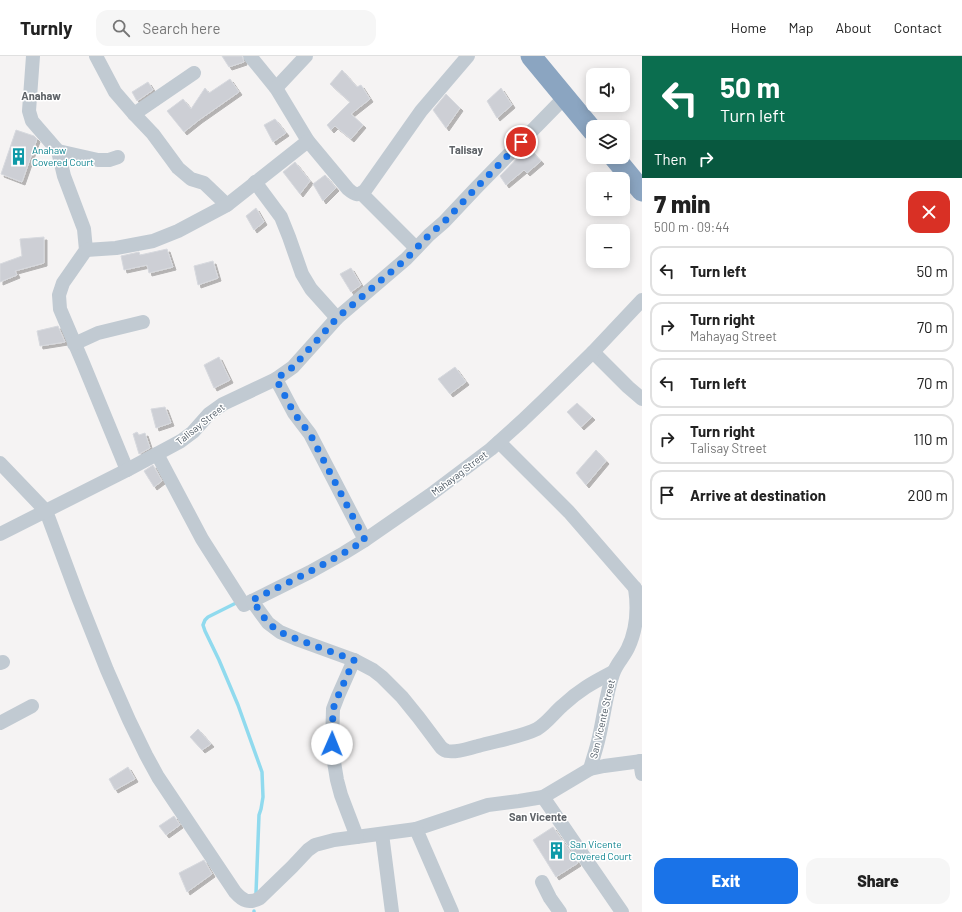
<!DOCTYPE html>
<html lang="en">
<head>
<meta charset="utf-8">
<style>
	body { margin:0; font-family:Barlow,sans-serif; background:#f6f6f6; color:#222; height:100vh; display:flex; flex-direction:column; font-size:15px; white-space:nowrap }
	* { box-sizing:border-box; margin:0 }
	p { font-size:13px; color:#767676 }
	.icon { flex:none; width:22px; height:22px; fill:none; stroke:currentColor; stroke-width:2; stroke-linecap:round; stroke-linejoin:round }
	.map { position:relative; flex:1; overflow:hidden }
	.panel { display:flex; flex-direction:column; background:#fff; width:320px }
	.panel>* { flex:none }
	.guide { background:#0b6e4f; color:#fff; overflow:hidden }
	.tools { position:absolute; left:586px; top:12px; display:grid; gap:8px }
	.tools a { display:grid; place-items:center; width:44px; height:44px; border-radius:8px; background:#fff; box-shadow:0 2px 10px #0003; font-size:20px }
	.pin { position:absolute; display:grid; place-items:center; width:34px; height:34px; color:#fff; margin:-17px; border:2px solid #fff; border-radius:50%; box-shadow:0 1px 4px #0007 }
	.me { position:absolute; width:44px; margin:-22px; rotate:1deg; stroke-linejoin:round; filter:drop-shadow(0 0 3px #0008) }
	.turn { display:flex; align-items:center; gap:14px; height:84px; padding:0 12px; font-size:18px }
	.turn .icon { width:52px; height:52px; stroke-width:2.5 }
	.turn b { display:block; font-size:28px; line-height:34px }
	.then { display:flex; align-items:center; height:38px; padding:0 12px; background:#0003; gap:8px; font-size:15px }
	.round { display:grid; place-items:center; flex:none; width:42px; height:42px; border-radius:12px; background:#f6f6f6 }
	.headline { display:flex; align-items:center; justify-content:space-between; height:68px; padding:0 12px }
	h1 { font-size:24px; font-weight:800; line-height:30px }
	.primary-button { display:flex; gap:8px; margin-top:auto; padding:8px 12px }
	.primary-button a { flex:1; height:46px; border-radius:12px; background:#1a73e8; color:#fff; font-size:16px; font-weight:800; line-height:46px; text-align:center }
	.primary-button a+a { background:#f6f6f6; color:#222 }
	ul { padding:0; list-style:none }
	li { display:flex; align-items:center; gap:12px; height:50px; margin:0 8px 6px; padding:0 4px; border:2px solid #e0e0e0; border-radius:12px }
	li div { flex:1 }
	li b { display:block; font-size:15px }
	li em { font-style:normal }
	header { display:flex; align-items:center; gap:24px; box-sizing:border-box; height:56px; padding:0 20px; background:#fff; border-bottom:1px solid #e0e0e0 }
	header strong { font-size:19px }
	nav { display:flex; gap:22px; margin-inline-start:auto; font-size:14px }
	.search { width:280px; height:36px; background:#f6f6f6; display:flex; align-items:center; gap:10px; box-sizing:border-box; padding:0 14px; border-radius:12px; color:#767676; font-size:15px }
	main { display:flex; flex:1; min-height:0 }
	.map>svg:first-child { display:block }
</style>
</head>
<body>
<header>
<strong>Turnly</strong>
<div class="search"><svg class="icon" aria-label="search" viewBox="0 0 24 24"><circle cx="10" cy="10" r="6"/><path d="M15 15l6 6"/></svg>Search here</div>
<nav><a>Home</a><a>Map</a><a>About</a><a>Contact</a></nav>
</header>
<main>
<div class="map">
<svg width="642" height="856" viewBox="0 0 642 856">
	<defs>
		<filter id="shadow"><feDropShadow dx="3" dy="3" stdDeviation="0" flood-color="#0004"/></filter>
	</defs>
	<rect width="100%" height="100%" fill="#f5f3f3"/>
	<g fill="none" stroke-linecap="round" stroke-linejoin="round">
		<g stroke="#90daee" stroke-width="3.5">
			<polyline points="238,546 208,561 205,564 203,569 205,575 219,604 238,649 262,716 263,741 261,753 259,759 256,837"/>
			<polyline points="254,856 254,855"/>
		</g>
	</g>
	<g fill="#cdcfd5" stroke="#d7d9de" filter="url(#shadow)">
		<polygon points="222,0 242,0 244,6 229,11"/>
		<polygon points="342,14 357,31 361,29 370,43 351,58 363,69 351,83 335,70 331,74 327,69 350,46 330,28"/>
		<polygon points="230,23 239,36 199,64 184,76 167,55 183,43 191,53 205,32 209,37"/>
		<polygon points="148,26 153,34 137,45 132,36"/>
		<polygon points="501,32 512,49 497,62 487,45"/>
		<polygon points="446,38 460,52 446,72 433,54"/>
		<polygon points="275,63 286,77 273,86 264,69"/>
		<polygon points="16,74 34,80 37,83 22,126 1,118"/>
		<polygon points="528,91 541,105 527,117 524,114 506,129 500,120"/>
		<polygon points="295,106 310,125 300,138 283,116"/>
		<polygon points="325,119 336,132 323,145 313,128"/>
		<polygon points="256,152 264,166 254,174 246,160"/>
		<polygon points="44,181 44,207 15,215 17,219 0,226 0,208 22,200 20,183"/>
		<polygon points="167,193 173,211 149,217 147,209 124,214 121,200 139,196 140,199"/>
		<polygon points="213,205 218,222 198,229 194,210"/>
		<polygon points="351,212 361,229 351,236 340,218"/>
		<polygon points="58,270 65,286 40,290 37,275"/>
		<polygon points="219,301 230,324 214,332 204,309"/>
		<polygon points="455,311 466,326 450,338 438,323"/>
		<polygon points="577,347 592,361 581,371 567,356"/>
		<polygon points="165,351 171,367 156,372 151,353"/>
		<polygon points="137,376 139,379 145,377 150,392 139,398 133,378"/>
		<polygon points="596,394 606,405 586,429 576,417"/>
		<polygon points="153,409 162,425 154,431 144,415"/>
		<polygon points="198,673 211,688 202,694 190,681"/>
		<polygon points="128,711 135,723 115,734 109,723"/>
		<polygon points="174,760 180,769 166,779 159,770"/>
		<polygon points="553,771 578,807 556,821 533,784"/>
		<polygon points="204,804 212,818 187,836 179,817"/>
	</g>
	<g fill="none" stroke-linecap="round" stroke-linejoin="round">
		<g stroke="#c1cad2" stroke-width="14">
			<polyline points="33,0 29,55 32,65 58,95 64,120 84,173 86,194 63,227 59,239 60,253 83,307 127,414"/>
			<polyline points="96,0 115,36 134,58 153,78 178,112 191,123 204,127 227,149"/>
			<path d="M250,0L276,32L308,85L348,133C355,139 359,141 366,133L421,55L468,0"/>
			<polyline points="276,32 306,0"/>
			<polyline points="134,58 194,17"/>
			<polyline points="58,95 98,104 109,104 118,101"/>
			<polyline points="255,126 281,161 289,181 302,218 311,233 337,262"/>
			<polyline points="361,137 416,192"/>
			<polyline points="86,194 116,192 153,185 178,175 227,149 308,85"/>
			<polyline points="74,288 98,277 143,266"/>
			<polyline points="593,296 628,331 642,343"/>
			<polyline points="276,323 294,357 310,378 365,484"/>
			<polyline points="499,386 569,456 635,532"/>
			<polyline points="157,398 202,483 244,549 310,516 344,497 365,484 430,439 491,393 522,365 545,343 593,296 642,244"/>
			<path d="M0,407L46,455L78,541L107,614L129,664L146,699L158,721L235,836C243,845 249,848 260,842L292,811L308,794L315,789L334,784L416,773L488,749L519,745L543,741L590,713L604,710L642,705"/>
			<polyline points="0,478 127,414 181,385 193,376 209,358 223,348 276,323 293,311 337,262 406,203 429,179 444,166 477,131 565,41"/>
			<path d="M252,545L268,567L280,576L299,584L354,604L373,614L382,621L402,641L419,662L440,690C442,693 444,694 447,695C457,697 469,692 478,690C495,685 521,681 537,673C547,667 553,658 562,650C579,634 592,627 613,616"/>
			<polyline points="354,604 338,640 333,653 332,688 334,706 337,724 341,739 357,781"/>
			<polyline points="0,607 3,606"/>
			<polyline points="0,667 32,650"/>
			<polyline points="640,705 642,718"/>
			<path d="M590,713C593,702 597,691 599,681C604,660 606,638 613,618C616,608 624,601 628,592C637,573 638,552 635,532"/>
			<polyline points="543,741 622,856"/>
			<polyline points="416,773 452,856"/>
			<polyline points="382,778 392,856"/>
			<polyline points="542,826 550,842 560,856"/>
		</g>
		<g stroke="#8ba5c1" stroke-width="21">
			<polyline points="531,0 593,75"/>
			<polyline points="614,101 642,135"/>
		</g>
	</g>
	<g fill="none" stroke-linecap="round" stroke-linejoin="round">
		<path stroke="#1a73e8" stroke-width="7" stroke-dasharray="0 12.6" d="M332,688L333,653L338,640L354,604L299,584L280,576L268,567L252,544C290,526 329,507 365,484L310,378L294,357L276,323L293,311L337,262L406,203L429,179L444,166L477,131L521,86"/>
	</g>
	<defs>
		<symbol id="building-bare" viewBox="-9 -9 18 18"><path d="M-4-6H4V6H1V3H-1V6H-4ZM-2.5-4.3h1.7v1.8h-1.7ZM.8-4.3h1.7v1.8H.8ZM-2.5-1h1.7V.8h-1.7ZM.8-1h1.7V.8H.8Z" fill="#0f9aa8" stroke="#fff" stroke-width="2.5" paint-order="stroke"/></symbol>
	</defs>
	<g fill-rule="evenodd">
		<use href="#building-bare" x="6" y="88" width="25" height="25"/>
		<use href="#building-bare" x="544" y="782" width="25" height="25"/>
	</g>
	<g text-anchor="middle" stroke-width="3" stroke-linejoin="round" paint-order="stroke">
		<g font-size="10" fill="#0d838f" stroke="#fff" text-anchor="start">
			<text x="32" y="98">Anahaw<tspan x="32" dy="12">Covered Court</tspan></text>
			<text x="570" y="792">San Vicente<tspan x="570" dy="12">Covered Court</tspan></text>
		</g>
		<g font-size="10" fill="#4a5661" stroke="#fff">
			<text transform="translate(200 368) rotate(-39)" y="4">Talisay Street</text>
			<text transform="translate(459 417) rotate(-37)" y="4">Mahayag Street</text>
			<text transform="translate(602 663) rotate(-77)" y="4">San Vicente Street</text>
		</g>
		<g font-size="11" font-weight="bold" fill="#5f6368" stroke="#fff">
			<text x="41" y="44">Anahaw</text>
			<text x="466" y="98">Talisay</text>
			<text x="538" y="765">San Vicente</text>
		</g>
	</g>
</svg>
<div class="tools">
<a><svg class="icon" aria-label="sound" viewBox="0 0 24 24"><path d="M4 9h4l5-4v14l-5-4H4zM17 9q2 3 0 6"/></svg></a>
<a><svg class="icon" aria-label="layers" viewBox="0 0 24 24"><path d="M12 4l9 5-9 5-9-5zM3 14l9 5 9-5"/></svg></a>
<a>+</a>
<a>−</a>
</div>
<div class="pin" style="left:521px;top:86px;background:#d93025"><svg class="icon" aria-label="arrive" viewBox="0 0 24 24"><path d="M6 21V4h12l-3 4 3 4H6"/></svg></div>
<svg class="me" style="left:332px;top:688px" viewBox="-20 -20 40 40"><circle r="19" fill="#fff"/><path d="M0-13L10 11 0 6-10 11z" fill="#1a73e8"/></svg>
</div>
<section class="panel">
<div class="guide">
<div class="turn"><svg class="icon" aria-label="left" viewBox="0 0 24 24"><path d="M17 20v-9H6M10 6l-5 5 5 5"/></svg><div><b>50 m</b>Turn left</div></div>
<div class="then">Then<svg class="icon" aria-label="right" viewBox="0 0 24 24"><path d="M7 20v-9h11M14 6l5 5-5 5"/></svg></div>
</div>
<div class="headline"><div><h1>7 min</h1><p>500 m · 09:44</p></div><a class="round" style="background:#d93025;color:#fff"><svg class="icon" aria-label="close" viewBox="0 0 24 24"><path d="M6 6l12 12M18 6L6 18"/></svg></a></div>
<ul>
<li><svg class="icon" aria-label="left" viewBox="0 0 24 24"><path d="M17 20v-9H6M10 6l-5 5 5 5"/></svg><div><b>Turn left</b></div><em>50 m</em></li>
<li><svg class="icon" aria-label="right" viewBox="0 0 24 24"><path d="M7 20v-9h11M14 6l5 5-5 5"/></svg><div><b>Turn right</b><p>Mahayag Street</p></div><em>70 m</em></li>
<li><svg class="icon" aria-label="left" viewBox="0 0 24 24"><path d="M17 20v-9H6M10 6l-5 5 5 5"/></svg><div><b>Turn left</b></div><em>70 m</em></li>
<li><svg class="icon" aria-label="right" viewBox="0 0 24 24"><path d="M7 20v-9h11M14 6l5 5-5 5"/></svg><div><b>Turn right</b><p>Talisay Street</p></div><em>110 m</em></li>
<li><svg class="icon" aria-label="arrive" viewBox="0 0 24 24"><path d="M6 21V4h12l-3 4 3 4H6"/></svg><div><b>Arrive at destination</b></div><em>200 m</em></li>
</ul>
<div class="primary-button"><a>Exit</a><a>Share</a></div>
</section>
</main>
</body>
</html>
